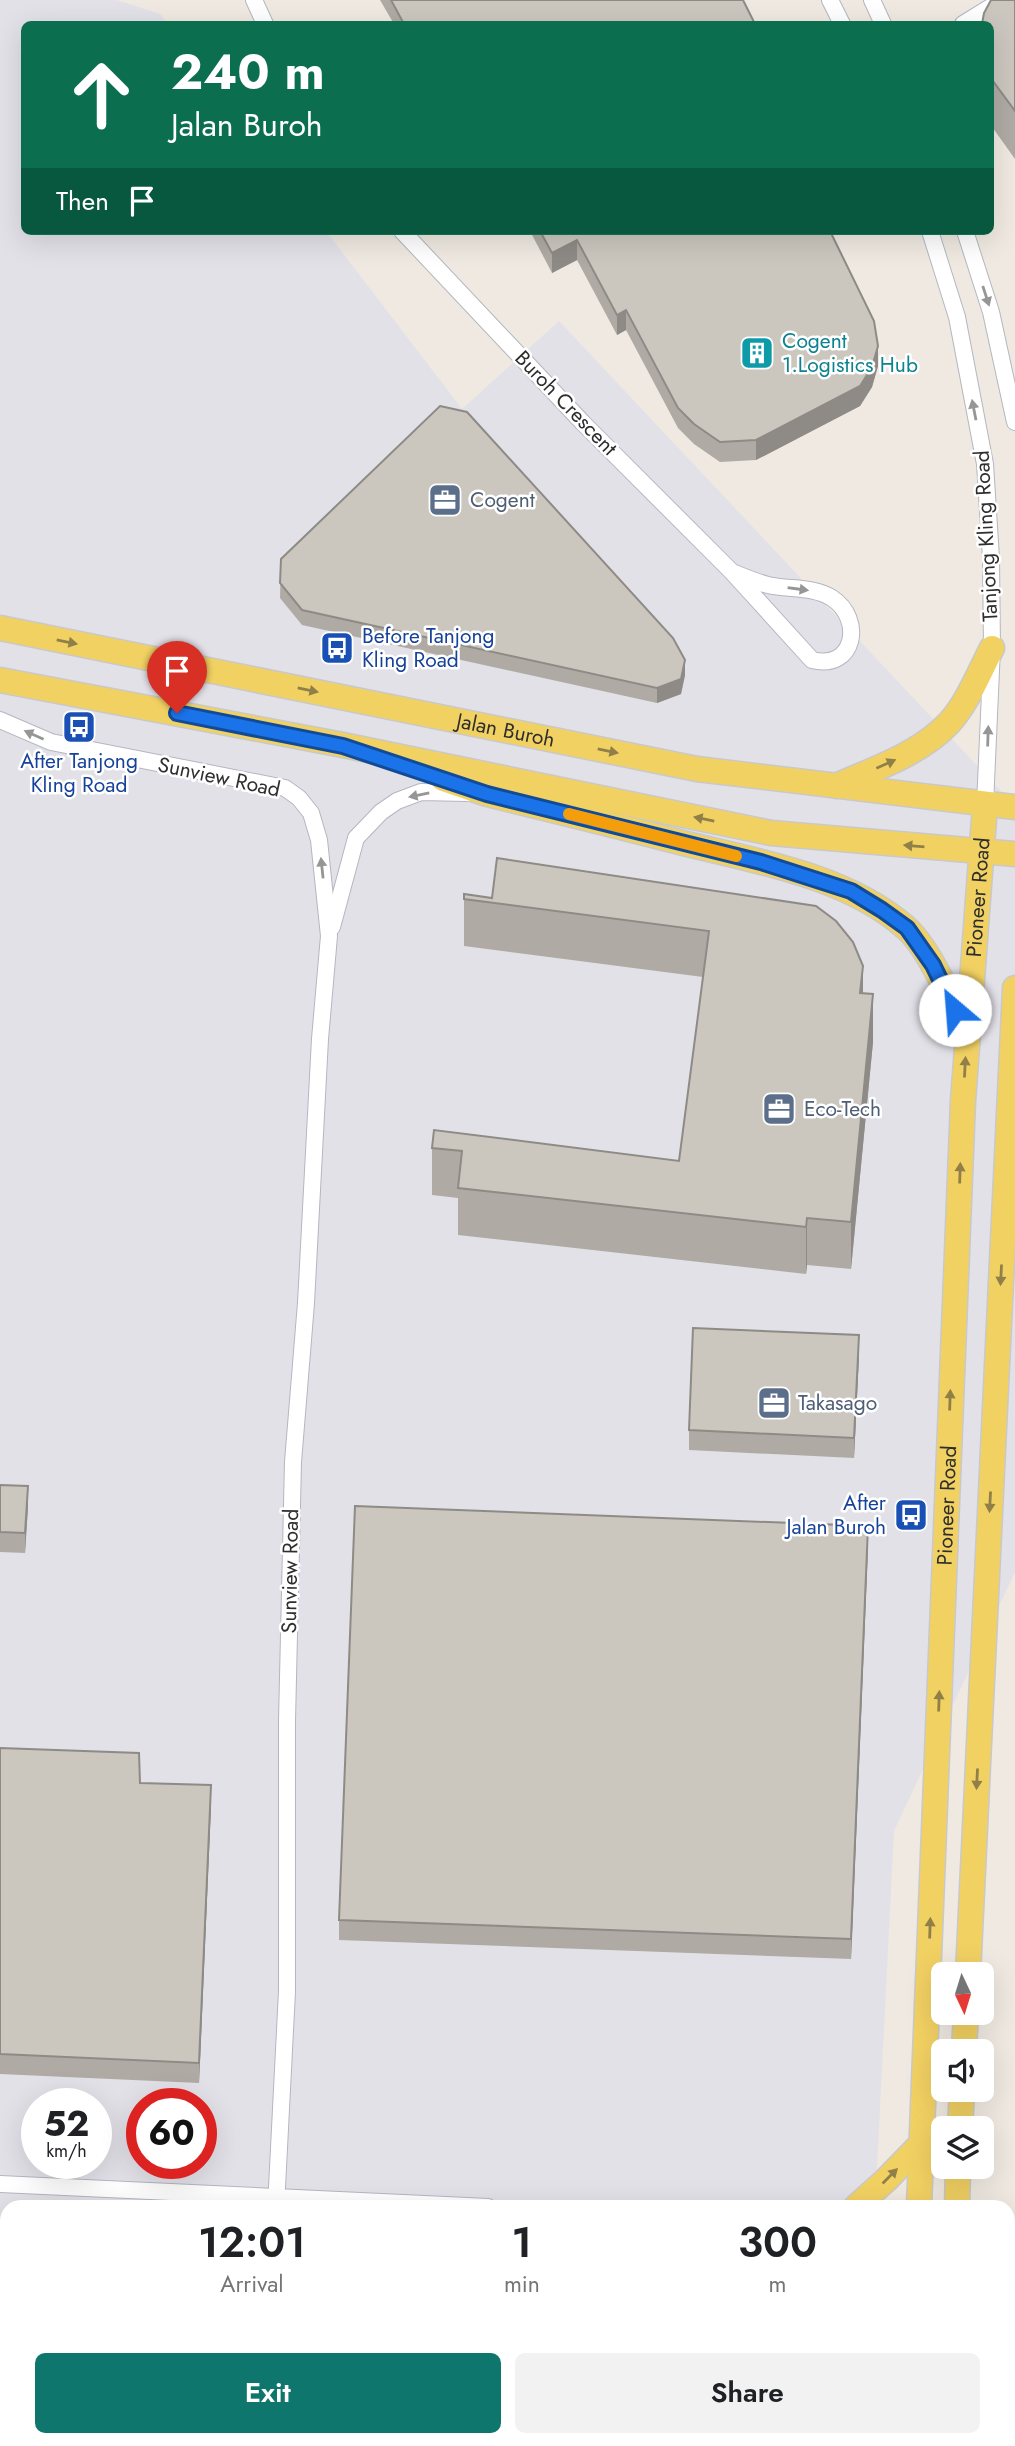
<!DOCTYPE html>
<html lang="en">
<head>
<meta charset="utf-8">
<style>
	body { margin:0; font-family:Jost,sans-serif; background:#f2f2f2; color:#202124; height:100vh; display:flex; flex-direction:column; font-size:26px; white-space:nowrap }
	* { box-sizing:border-box; margin:0 }
	p { font-size:23px; color:#757577 }
	.icon { flex:none; width:38px; height:38px; fill:none; stroke:currentColor; stroke-width:2; stroke-linecap:round; stroke-linejoin:round }
	.map { position:relative; flex:1; overflow:hidden }
	.sheet { position:absolute; left:0px; top:2200px; width:1015px; height:247px; display:flex; flex-direction:column; background:#fff; border-radius:21px 21px 0 0; box-shadow:0 7px 28px #0002 }
	.sheet>* { flex:none }
	.top-card { position:absolute; left:21px; top:21px; width:973px; height:214px; border-radius:10px; box-shadow:0 7px 28px #0002; background:#0b6e4f; color:#fff; overflow:hidden }
	.needle { width:46px; rotate:176deg }
	.buttons { position:absolute; left:931px; top:1962px; display:grid; gap:14px }
	.buttons a { display:grid; place-items:center; width:63px; height:63px; border-radius:10px; background:#fff; box-shadow:0 7px 28px #0002; font-size:35px }
	.speed { position:absolute; left:21px; top:2088px; display:flex; gap:14px; font-size:35px; font-weight:700; text-align:center }
	.speed>* { display:grid; place-content:center; width:91px; height:91px; border-radius:50%; background:#fff; box-shadow:0 7px 28px #0002; line-height:1 }
	.speed small { font-size:18px; font-weight:400 }
	.speed .limit { border:10px solid #d22; background:#fff; color:#111 }
	.pin { position:absolute; display:grid; place-items:center; width:60px; height:60px; color:#fff; margin:-72px -30px; border-radius:50% 50% 50% 0; rotate:-45deg; box-shadow:0 0 7px #0007 }
	.pin .icon { rotate:45deg }
	.me { position:absolute; width:77px; margin:-38px; rotate:333deg; stroke-linejoin:round; filter:drop-shadow(0 0 5px #0008) }
	.turn { display:flex; align-items:center; gap:24px; height:147px; padding:0 35px; font-size:32px }
	.turn .icon { width:91px; height:91px; stroke-width:2.5 }
	.turn b { display:block; font-size:49px; line-height:60px }
	.then { display:flex; align-items:center; height:66px; padding:0 35px; background:#0003; gap:14px; font-size:26px }
	.eta { display:flex; justify-content:space-evenly; align-items:center; height:119px; text-align:center }
	.eta b { font-size:42px; font-weight:600; line-height:49px }
	.button { display:flex; gap:14px; margin-top:auto; padding:14px 35px }
	.button a { flex:1; height:80px; border-radius:10px; background:#0f766e; color:#fff; font-size:28px; font-weight:600; line-height:80px; text-align:center }
	.button a+a { background:#f2f2f2; color:#202124 }
	.map>svg:first-child { display:block }
</style>
</head>
<body>
<div class="map">
<svg width="1015" height="2446" viewBox="0 0 1015 2446">
	<rect width="100%" height="100%" fill="#efe9e1"/>
	<path fill="#e3e1e8" fill-rule="evenodd" d="M0,0H117L160,14L168,24H24V231H326L462,409L559,321L1015,806V1572L894,1831L875,2207H7V2440H872V2446H0ZM37,2104H96V2163H37ZM142,2104H201V2163H142Z"/>
	<g fill="none" stroke-linecap="round" stroke-linejoin="round">
		<defs>
			<g id="street">
				<polyline points="254,0 265,24"/>
				<polyline points="830,0 842,24"/>
				<polyline points="872,0 883,24"/>
				<polyline points="963,24 1002,0"/>
				<path d="M402,231L583,423L732,572L812,660C855,671 864,619 832,598C813,586 789,590 768,585C756,582 744,577 732,572"/>
				<polyline points="930,231 957,317 985,464 991,558 992,648 985,805"/>
				<polyline points="965,231 991,312 1015,422"/>
				<polyline points="0,720 51,742 285,788 299,798 311,813 319,840 329,936 320,1039 306,1303 293,1462 287,1721 287,1991 276,2207"/>
				<polyline points="332,927 356,838 381,812 397,801 421,792 467,793"/>
				<polyline points="0,2184 488,2207"/>
				<polyline points="1008,2236 1015,2236"/>
				<polyline points="267,2446 267,2440"/>
			</g>
			<g id="primary">
				<path id="s1" d="M0,628L697,769L1015,807"/>
				<polyline points="0,680 343,745 771,833 1015,854"/>
				<path d="M443,779L487,794C552,810 618,826 683,843C756,861 847,876 905,927C929,947 952,1003 967,1032"/>
				<path d="M836,786C874,769 920,754 949,723C968,702 979,673 992,648"/>
				<polyline points="968,1974 1015,988"/>
				<polyline points="964,2051 966,2012"/>
				<polyline points="960,2128 962,2090"/>
				<polyline points="856,2207 886,2180 922,2143"/>
				<path id="s2" d="M919,2207L963,1101L985,805"/>
				<polyline points="957,2207 958,2166"/>
				<polyline points="921,2440 921,2446"/>
				<polyline points="962,2440 962,2446"/>
			</g>
		</defs>
		<use href="#street" stroke="#b4b7c1" stroke-width="18"/>
		<use href="#primary" stroke="#c9c9c9" stroke-width="27"/>
		<use href="#street" stroke="#fff" stroke-width="16"/>
		<use href="#primary" stroke="#f2d163" stroke-width="24"/>
	</g>
	<g fill="#afaba4">
		<polygon points="380,0 743,0 755,24 394,24"/>
		<polygon points="1015,0 1015,159 990,124 990,24"/>
		<polygon points="530,231 830,231 878,366 872,387 860,406 756,460 720,462 694,444 678,428 626,330 617,335 577,260 552,273"/>
		<polygon points="281,559 685,675 681,694 657,703 302,625 280,598"/>
		<polygon points="492,898 816,906 863,994 873,1042 851,1269 807,1265 806,1274 458,1235 458,1198 432,1195 432,1148 679,1161 703,977 464,946 464,899"/>
		<polygon points="859,1355 854,1458 689,1450 689,1430"/>
		<polygon points="0,1485 28,1506 25,1553 0,1552"/>
		<polygon points="868,1546 851,1959 339,1940 339,1920"/>
		<polygon points="0,1748 140,1783 211,1805 199,2083 0,2074"/>
	</g>
	<g fill="#8e8b86">
		<polygon points="577,240 577,260 552,273 552,253"/>
		<polygon points="626,310 626,330 617,335 617,315"/>
		<polygon points="878,346 878,366 872,387 860,406 756,460 756,440"/>
		<polygon points="685,660 685,675 681,694 657,703 657,688"/>
		<polygon points="863,966 863,1014 860,993"/>
		<polygon points="873,994 873,1042 851,1269 851,1222"/>
		<polygon points="807,1218 807,1265 806,1274 806,1227"/>
		<polygon points="859,1335 859,1355 854,1458 854,1438"/>
		<polygon points="28,1486 28,1506 25,1553 25,1533"/>
		<polygon points="868,1526 868,1546 851,1959 851,1939"/>
		<polygon points="211,1785 211,1805 199,2083 199,2063"/>
	</g>
	<g fill="#cbc7bf" stroke="#8e8b86" stroke-width="2">
		<polygon points="391,0 743,0 755,24 404,24"/>
		<polygon points="991,0 1015,0 1015,111 990,77 990,24 982,24 984,13"/>
		<polygon points="540,231 830,231 874,321 878,346 872,367 860,386 756,440 720,442 694,424 678,408 626,310 617,315 577,240 552,253"/>
		<polygon points="440,406 467,412 673,638 685,660 681,679 657,688 302,610 280,583 281,559"/>
		<polygon points="497,858 816,906 836,921 853,942 863,966 860,993 873,994 851,1222 807,1218 806,1227 458,1188 462,1151 432,1148 434,1130 679,1161 709,931 464,899 464,894 492,898"/>
		<polygon points="693,1328 859,1335 854,1438 689,1430"/>
		<polygon points="0,1485 28,1486 25,1533 0,1532"/>
		<polygon points="355,1506 868,1526 851,1939 339,1920"/>
		<polygon points="0,1748 139,1753 140,1783 211,1785 199,2063 0,2054"/>
		<polygon points="0,2255 7,2256 7,2440 192,2440 192,2446 0,2446"/>
		<polygon points="578,2440 683,2440 683,2441 699,2442 699,2446 578,2446"/>
	</g>
	<defs><path id="oneway-solid" d="M-6-.8H1V-3.2L6.5 0L1 3.2V.8H-6Z" transform="scale(1.75)"/></defs>
	<g fill="#969696">
		<use href="#oneway-solid" transform="translate(986 296) rotate(72)"/>
		<use href="#oneway-solid" transform="translate(974 410) rotate(-101)"/>
		<use href="#oneway-solid" transform="translate(798 589) rotate(8)"/>
		<use href="#oneway-solid" transform="translate(34 735) rotate(-156)"/>
		<use href="#oneway-solid" transform="translate(988 736) rotate(-88)"/>
		<use href="#oneway-solid" transform="translate(419 795) rotate(168)"/>
		<use href="#oneway-solid" transform="translate(322 868) rotate(-96)"/>
	</g>
	<g fill="#908048">
		<use href="#oneway-solid" transform="translate(67 642) rotate(11)"/>
		<use href="#oneway-solid" transform="translate(308 690) rotate(12)"/>
		<use href="#oneway-solid" transform="translate(608 751) rotate(12)"/>
		<use href="#oneway-solid" transform="translate(886 764) rotate(-24)"/>
		<use href="#oneway-solid" transform="translate(704 819) rotate(-168)"/>
		<use href="#oneway-solid" transform="translate(914 846) rotate(-175)"/>
		<use href="#oneway-solid" transform="translate(965 1067) rotate(-87)"/>
		<use href="#oneway-solid" transform="translate(960 1173) rotate(-88)"/>
		<use href="#oneway-solid" transform="translate(1001 1275) rotate(93)"/>
		<use href="#oneway-solid" transform="translate(950 1400) rotate(-88)"/>
		<use href="#oneway-solid" transform="translate(990 1502) rotate(93)"/>
		<use href="#oneway-solid" transform="translate(939 1701) rotate(-88)"/>
		<use href="#oneway-solid" transform="translate(977 1779) rotate(93)"/>
		<use href="#oneway-solid" transform="translate(930 1928) rotate(-88)"/>
		<use href="#oneway-solid" transform="translate(890 2176) rotate(-45)"/>
	</g>
	<g fill="none" stroke-linecap="round" stroke-linejoin="round">
		<defs>
			<polyline id="route" points="177,713 343,746 487,794 761,862 851,891 882,910 907,928 933,965 955,1010"/>
		</defs>
		<use href="#route" stroke="#114b97" stroke-width="18"/>
		<use href="#route" stroke="#1a73e8" stroke-width="12"/>
		<polyline stroke="#f59e0b" stroke-width="12" points="569,814 736,856"/>
	</g>
	<defs>
		<symbol id="building-square" viewBox="-11 -11 22 22"><rect x="-9" y="-9" width="18" height="18" rx="4" fill="#0f9aa8" stroke="#fff"/><path d="M-4-6H4V6H1V3H-1V6H-4ZM-2.5-4.3h1.7v1.8h-1.7ZM.8-4.3h1.7v1.8H.8ZM-2.5-1h1.7V.8h-1.7ZM.8-1h1.7V.8H.8Z" fill="#fff"/></symbol>
		<symbol id="office-square" viewBox="-11 -11 22 22"><rect x="-9" y="-9" width="18" height="18" rx="4" fill="#5c6f8a" stroke="#fff"/><path d="M-6-3h4V-5.5h4V-3h4V5H-6ZM-1-4.5V-3h2v-1.5ZM-6 0V1H6V0Z" fill="#fff"/></symbol>
		<symbol id="bus-square" viewBox="-11 -11 22 22"><rect x="-9" y="-9" width="18" height="18" rx="4" fill="#1a4fb4" stroke="#fff"/><path d="M-5-6H5V4H4V6H2V4H-2V6H-4V4H-5ZM-3.5-4V0h7V-4ZM-3.5 1.2v1.5H-2V1.2ZM2 1.2v1.5H3.5V1.2Z" fill="#fff"/></symbol>
	</defs>
	<g fill-rule="evenodd">
		<use href="#building-square" x="738" y="334" width="38" height="38"/>
		<use href="#office-square" x="426" y="481" width="38" height="38"/>
		<use href="#bus-square" x="318" y="629" width="38" height="38"/>
		<use href="#bus-square" x="60" y="708" width="38" height="38"/>
		<use href="#office-square" x="760" y="1090" width="38" height="38"/>
		<use href="#office-square" x="755" y="1384" width="38" height="38"/>
		<use href="#bus-square" x="892" y="1496" width="38" height="38"/>
	</g>
	<g text-anchor="middle" stroke-width="5" stroke-linejoin="round" paint-order="stroke">
		<g font-size="21" fill="#0d838f" stroke="#fff" text-anchor="start">
			<text x="782" y="348">Cogent<tspan x="782" dy="24">1.Logistics Hub</tspan></text>
		</g>
		<g font-size="21" fill="#2e2e2e" stroke="#fff">
			<text transform="translate(566 403) rotate(46)" y="7">Buroh Crescent</text>
			<text transform="translate(986 536) rotate(-93)" y="7">Tanjong Kling Road</text>
			<text dy="7" stroke="none"><textPath href="#s1" startOffset="516">Jalan Buroh</textPath></text>
			<text transform="translate(219 777) rotate(12)" y="7">Sunview Road</text>
			<text dy="7" stroke="none"><textPath href="#s2" startOffset="1311">Pioneer Road</textPath></text>
			<text dy="7" stroke="none"><textPath href="#s2" startOffset="702">Pioneer Road</textPath></text>
			<text transform="translate(290 1571) rotate(-89)" y="7">Sunview Road</text>
		</g>
		<g font-size="21" fill="#4e5e75" stroke="#fff" text-anchor="start">
			<text x="470" y="507">Cogent</text>
			<text x="804" y="1116">Eco-Tech</text>
			<text x="798" y="1410">Takasago</text>
		</g>
		<g font-size="21" fill="#164399" stroke="#fff" text-anchor="start">
			<text x="362" y="643">Before Tanjong<tspan x="362" dy="24">Kling Road</tspan></text>
			<text x="79" y="768" text-anchor="middle">After Tanjong<tspan x="79" dy="24">Kling Road</tspan></text>
			<text x="886" y="1510" text-anchor="end">After<tspan x="886" dy="24">Jalan Buroh</tspan></text>
		</g>
	</g>
</svg>
<div class="buttons">
<a><svg class="needle" viewBox="-14 -14 28 28"><path d="M0-13l5 13h-10z" fill="#e53935"/><path d="M0 13l5-13h-10z" fill="#757577"/></svg></a>
<a><svg class="icon" aria-label="sound" viewBox="0 0 24 24"><path d="M4 9h4l5-4v14l-5-4H4zM17 9q2 3 0 6"/></svg></a>
<a><svg class="icon" aria-label="layers" viewBox="0 0 24 24"><path d="M12 4l9 5-9 5-9-5zM3 14l9 5 9-5"/></svg></a>
</div>
<div class="speed"><div>52<small>km/h</small></div><div class="limit">60</div></div>
<div class="pin" style="left:177px;top:713px;background:#d93025"><svg class="icon" aria-label="arrive" viewBox="0 0 24 24"><path d="M6 21V4h12l-3 4 3 4H6"/></svg></div>
<svg class="me" style="left:955px;top:1010px" viewBox="-20 -20 40 40"><circle r="19" fill="#fff"/><path d="M0-13L10 11 0 6-10 11z" fill="#1a73e8"/></svg>
<div class="top-card">
<div class="turn"><svg class="icon" aria-label="ahead" viewBox="0 0 24 24"><path d="M12 20V5M6 11l6-6 6 6"/></svg><div><b>240 m</b>Jalan Buroh</div></div>
<div class="then">Then<svg class="icon" aria-label="arrive" viewBox="0 0 24 24"><path d="M6 21V4h12l-3 4 3 4H6"/></svg></div>
</div>
<section class="sheet">
<div class="eta">
<div><b>12:01</b><p>Arrival</p></div>
<div><b>1</b><p>min</p></div>
<div><b>300</b><p>m</p></div>
</div>
<div class="button"><a>Exit</a><a>Share</a></div>
</section>
</div>
</body>
</html>
